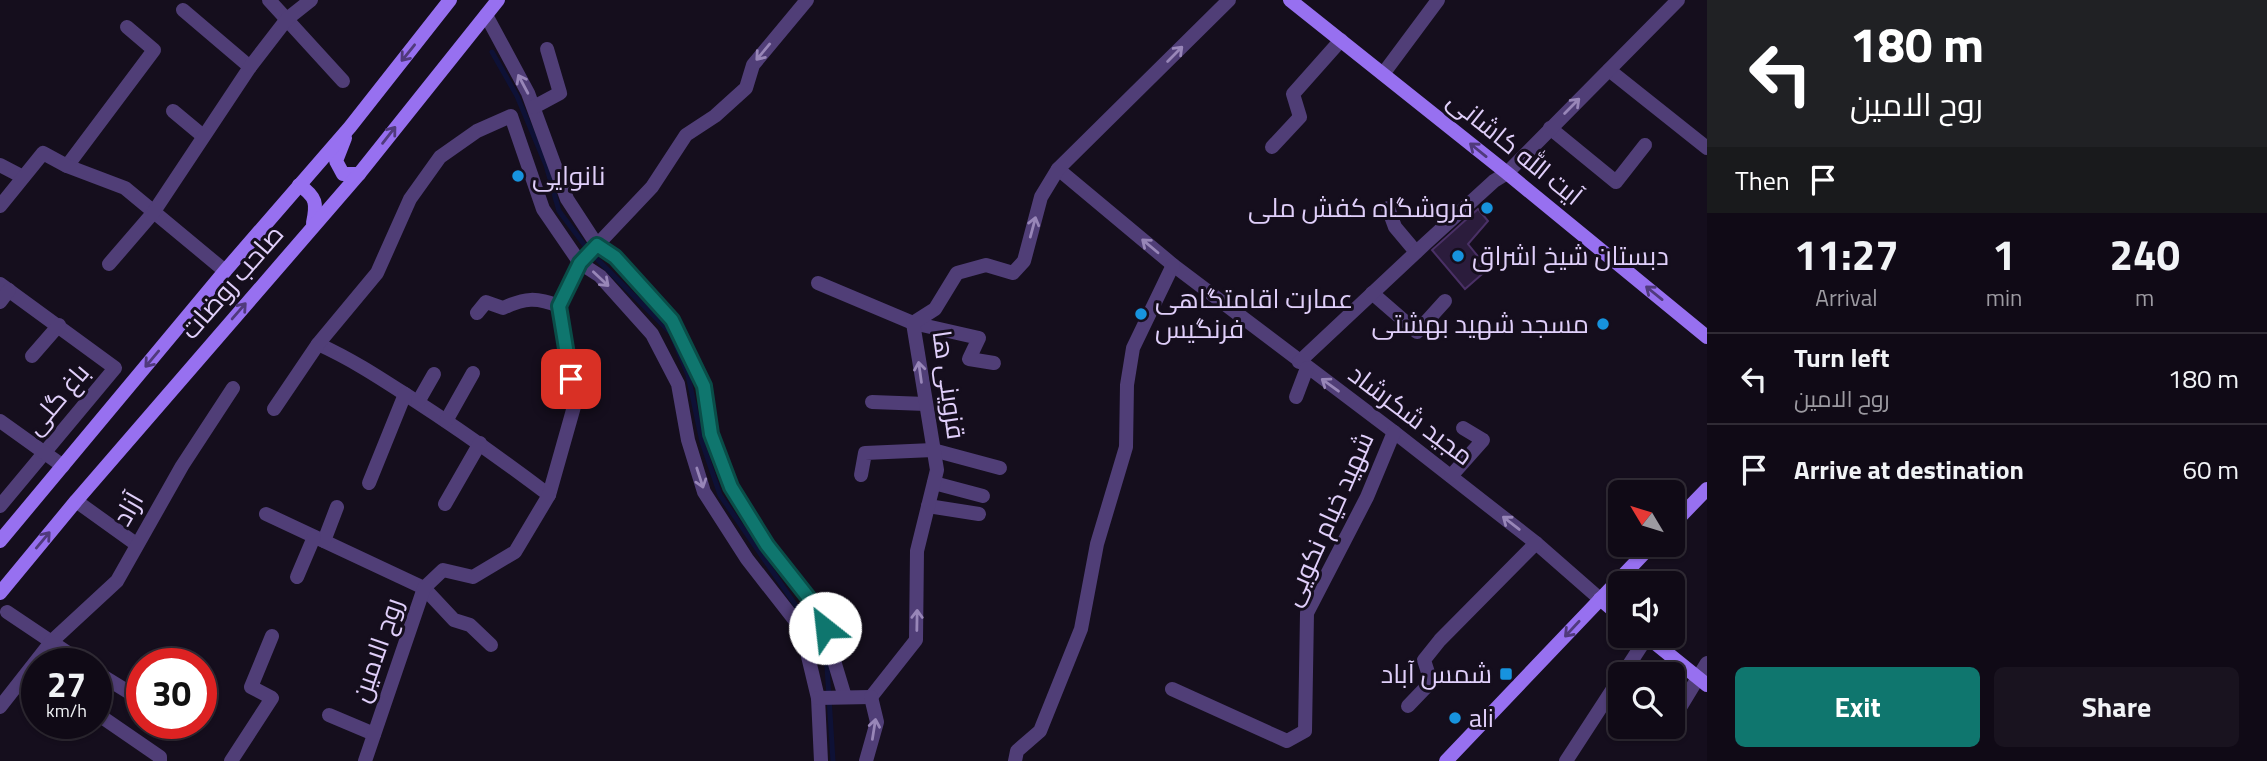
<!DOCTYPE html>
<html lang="en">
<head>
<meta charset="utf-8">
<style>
	body { margin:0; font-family:"Titillium Web",Cairo,sans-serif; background:#19131f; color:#f1f3f6; height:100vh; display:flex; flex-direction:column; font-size:26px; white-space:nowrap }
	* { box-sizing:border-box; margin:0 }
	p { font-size:23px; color:#9c9aa1 }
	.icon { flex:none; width:38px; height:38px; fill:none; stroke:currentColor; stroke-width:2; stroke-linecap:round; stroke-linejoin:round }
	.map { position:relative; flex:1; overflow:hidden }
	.details { display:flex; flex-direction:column; background:#100a16; width:560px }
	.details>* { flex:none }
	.guide { background:#202124; color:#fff; overflow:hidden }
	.needle { width:46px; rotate:308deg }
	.buttons { position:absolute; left:1608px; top:480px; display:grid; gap:14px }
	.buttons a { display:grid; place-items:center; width:77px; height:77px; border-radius:10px; background:#100a16; box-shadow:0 2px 5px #0004,0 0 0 2px #302b35; font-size:35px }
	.speed { position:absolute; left:21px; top:648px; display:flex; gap:14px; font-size:35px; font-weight:700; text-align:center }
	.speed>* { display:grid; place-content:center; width:91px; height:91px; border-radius:50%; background:#100a16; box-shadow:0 2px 5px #0004,0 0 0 2px #302b35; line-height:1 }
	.speed small { font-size:18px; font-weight:400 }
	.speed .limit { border:10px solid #d22; background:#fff; color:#111 }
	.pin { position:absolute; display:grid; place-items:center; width:60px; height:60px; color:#fff; margin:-30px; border-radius:14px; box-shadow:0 4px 10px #0006 }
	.me { position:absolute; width:77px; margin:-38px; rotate:331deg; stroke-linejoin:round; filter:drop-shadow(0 0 5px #0008) }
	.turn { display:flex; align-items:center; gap:24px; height:147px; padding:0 28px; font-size:32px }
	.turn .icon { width:91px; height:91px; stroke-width:2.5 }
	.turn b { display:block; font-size:49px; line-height:60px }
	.then { display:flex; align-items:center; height:66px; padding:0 28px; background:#0003; gap:14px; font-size:26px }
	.eta { display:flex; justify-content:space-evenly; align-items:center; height:119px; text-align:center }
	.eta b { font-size:42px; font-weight:700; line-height:49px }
	.primary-button { display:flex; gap:14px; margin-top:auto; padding:14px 28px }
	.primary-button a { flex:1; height:80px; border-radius:10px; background:#0f766e; color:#fff; font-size:28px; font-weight:700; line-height:80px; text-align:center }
	.primary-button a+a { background:#19131f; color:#f1f3f6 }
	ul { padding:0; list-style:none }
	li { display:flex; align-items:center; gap:21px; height:91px; padding:0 28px; border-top:2px solid #302b35 }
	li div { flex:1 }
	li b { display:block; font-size:26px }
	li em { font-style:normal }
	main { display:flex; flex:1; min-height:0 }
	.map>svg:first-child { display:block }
</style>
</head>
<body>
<main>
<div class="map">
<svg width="1707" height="761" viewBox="0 0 1707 761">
	<rect width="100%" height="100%" fill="#150e1d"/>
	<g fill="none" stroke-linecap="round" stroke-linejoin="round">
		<polyline stroke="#0e1136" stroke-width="5" points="492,52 517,96 546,165 559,211 589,251 671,333 688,375 702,442 720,495 812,629 827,666 833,761"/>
	</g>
	<polygon fill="#2b1c3c" stroke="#4a3066" stroke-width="2" points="1478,209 1488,221 1468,244 1488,269 1465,289 1432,250"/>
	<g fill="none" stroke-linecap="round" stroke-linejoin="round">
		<g stroke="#503e77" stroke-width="14">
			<polyline points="269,0 343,81"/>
			<polyline points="183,10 250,67"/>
			<polyline points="486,15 528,93 567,199 597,245 616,257 672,320 704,386 711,434 731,487 767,545 819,611 845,697"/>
			<polyline points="1609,70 1707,148"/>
			<polyline points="1383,74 1438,0"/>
			<polyline points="534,107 560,93 547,49"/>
			<polyline points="173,111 203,136"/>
			<polyline points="1550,128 1616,182 1645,145"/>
			<polyline points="1272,147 1300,117 1293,94 1341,40"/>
			<polyline points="0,165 23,177"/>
			<polyline points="67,166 154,50 127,27"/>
			<polyline points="1058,169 1173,265 1394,432 1536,543 1600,599"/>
			<polyline points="0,206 43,153 67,166 125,188 225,271"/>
			<polyline points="1388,208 1395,227 1416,252"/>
			<polyline points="109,264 153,213 250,67 287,19 311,0"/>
			<polyline points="818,283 913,323 979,338 969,359 994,363"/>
			<polyline points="0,284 115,368 0,506"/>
			<polyline points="1372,293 1417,332 1445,301"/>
			<polyline points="0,302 9,290"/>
			<path d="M477,313L486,302L503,308C525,298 536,297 559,306"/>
			<path d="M318,344C353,360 380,378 411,398C459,429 504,461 549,495"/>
			<polyline points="32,356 59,325"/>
			<polyline points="1299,362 1426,243 1494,181 1507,173 1678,0"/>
			<polyline points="1296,397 1307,368"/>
			<polyline points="418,402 434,374"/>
			<polyline points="872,402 926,404"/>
			<polyline points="274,409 318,344 377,273 410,199 440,157 477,131 511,116 543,209 580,263 600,276 652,334 678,384 688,440 704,492 747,559 797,623 807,652 818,698 821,761"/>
			<polyline points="0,421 63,466"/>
			<polyline points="446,421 473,373"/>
			<polyline points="861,475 865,453 933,450 1000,468"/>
			<polyline points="1451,476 1483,440 1463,428"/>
			<polyline points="369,483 405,394"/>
			<polyline points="934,483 983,496"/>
			<polyline points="76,501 136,544"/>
			<polyline points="445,504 480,443"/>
			<polyline points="928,506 979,514"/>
			<polyline points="266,514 424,588 454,620 470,625 491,645"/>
			<polyline points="324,541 337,507"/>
			<polyline points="297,577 314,537"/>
			<polyline points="7,612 83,663"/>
			<polyline points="96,672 135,696"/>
			<polyline points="1623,674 1647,637"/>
			<polyline points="1172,689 1287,741 1305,731 1307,613 1367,497 1394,432"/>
			<polyline points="871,697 916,640 917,551 937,470 913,323 935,309 957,273 986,265 1013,273 1024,261 1041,197 1058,169 1229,0"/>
			<polyline points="818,698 871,697"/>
			<polyline points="1408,706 1431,682 1424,660 1440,640 1536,543"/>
			<polyline points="0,707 51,642 117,581 182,466 233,388"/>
			<polyline points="96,713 160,757 160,761"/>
			<polyline points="329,715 374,734"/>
			<polyline points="1673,719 1707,663"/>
			<polyline points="231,761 272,698 251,687 272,636"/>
			<polyline points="365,761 424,588 443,570 473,577 515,552 549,495 575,403 559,306 580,263 652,187 686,135 715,116 746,88 753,65 807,0"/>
			<polyline points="866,761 877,722 871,697"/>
			<polyline points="1015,761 1017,751 1040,731 1081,629 1097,544 1126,447 1127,385 1133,348 1173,265"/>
			<polyline points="1566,761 1620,678"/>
		</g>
		<g stroke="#9770f0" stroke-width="14">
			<polyline points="1290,0 1507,173 1707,337"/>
			<polyline points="345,138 336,161 343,174 359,174"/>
			<path d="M299,185C317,197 317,204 313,223"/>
			<polyline points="1673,524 1707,489"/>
			<polyline points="0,541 225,271 350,127 450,0"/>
			<polyline points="0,593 76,501 359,174 498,0"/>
			<polyline points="1600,599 1620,616"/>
			<polyline points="1645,635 1707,685"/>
			<polyline points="1446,761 1653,544"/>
		</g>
	</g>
	<defs><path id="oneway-shaft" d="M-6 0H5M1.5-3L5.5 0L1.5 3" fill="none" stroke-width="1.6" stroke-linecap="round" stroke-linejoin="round" transform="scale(1.75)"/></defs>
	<g stroke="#9886b8">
		<use href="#oneway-shaft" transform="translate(763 52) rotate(130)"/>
		<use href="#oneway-shaft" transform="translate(1175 54) rotate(-45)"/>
		<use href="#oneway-shaft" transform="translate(523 84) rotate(-118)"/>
		<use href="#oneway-shaft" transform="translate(1572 106) rotate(-45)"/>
		<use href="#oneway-shaft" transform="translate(1033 227) rotate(-75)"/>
		<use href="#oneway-shaft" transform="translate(1150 246) rotate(-140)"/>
		<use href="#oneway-shaft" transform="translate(601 279) rotate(43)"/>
		<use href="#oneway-shaft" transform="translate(920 372) rotate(-98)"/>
		<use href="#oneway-shaft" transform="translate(1330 385) rotate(-144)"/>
		<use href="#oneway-shaft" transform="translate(700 478) rotate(72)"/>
		<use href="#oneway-shaft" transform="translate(1511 523) rotate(-142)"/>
		<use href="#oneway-shaft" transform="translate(917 620) rotate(-89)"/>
		<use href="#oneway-shaft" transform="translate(874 729) rotate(-81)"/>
	</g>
	<g stroke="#503a7c">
		<use href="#oneway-shaft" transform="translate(408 53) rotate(129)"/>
		<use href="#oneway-shaft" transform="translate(389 135) rotate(-52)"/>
		<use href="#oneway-shaft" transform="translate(1478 150) rotate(-141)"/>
		<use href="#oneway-shaft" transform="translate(1654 293) rotate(-141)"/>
		<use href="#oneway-shaft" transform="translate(239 311) rotate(-49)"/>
		<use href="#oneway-shaft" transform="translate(152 359) rotate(130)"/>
		<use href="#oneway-shaft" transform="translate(43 540) rotate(-50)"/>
		<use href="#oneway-shaft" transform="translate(1572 629) rotate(133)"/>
	</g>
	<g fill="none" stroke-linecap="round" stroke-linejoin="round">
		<defs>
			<polyline id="route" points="571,379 559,306 580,263 597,245 615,257 672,320 704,386 711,434 731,487 767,545 819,611 825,628"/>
		</defs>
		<use href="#route" stroke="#0a4d48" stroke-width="18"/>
		<use href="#route" stroke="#0f766e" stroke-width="12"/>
	</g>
	<g fill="#1793de" stroke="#150e1d" stroke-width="2.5">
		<circle cx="518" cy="176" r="7"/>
		<circle cx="1487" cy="208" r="7"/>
		<circle cx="1458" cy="256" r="7"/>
		<circle cx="1141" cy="314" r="7"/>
		<circle cx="1603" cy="324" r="7"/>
		<rect x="1499" y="667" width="14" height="14" rx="3.5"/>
		<circle cx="1455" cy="718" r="7"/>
	</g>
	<g text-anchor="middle" stroke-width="6" stroke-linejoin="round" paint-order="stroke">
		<g font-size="26" fill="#e0cffa" stroke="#150e1d">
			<text transform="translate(1515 148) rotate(39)" y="9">آیت الله کاشانی</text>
			<text transform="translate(232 282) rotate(-49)" y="9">صاحب روضات</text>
			<text transform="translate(949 385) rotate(82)" y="9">قزوینی ها</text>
			<text transform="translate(57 399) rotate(-50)" y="9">باغ گلی</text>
			<text transform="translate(1411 415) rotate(37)" y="9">مجید شکرشاد</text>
			<text transform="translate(128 509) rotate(-60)" y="9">آزاد</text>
			<text transform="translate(1328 519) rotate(-66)" y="9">شهید خیام نکویی</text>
			<text transform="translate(377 650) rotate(-71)" y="9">روح الامین</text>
		</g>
		<g font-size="26" fill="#e0cffa" stroke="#150e1d" text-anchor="start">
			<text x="532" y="185">نانوایی</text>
			<text x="1473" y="217" text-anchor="end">فروشگاه کفش ملی</text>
			<text x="1472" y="265">دبستان شیخ اشراق</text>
			<text x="1155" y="308">عمارت اقامتگاهی<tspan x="1155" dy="30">فرنگیس</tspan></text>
			<text x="1589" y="333" text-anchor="end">مسجد شهید بهشتی</text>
			<text x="1492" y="683" text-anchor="end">شمس آباد</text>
			<text x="1469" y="727">ali</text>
		</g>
	</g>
</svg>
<div class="buttons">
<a><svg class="needle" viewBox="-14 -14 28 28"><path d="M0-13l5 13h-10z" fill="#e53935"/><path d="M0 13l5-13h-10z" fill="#9c9aa1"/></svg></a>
<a><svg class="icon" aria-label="sound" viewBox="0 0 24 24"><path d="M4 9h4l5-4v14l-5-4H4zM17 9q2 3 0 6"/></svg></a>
<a><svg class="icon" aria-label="search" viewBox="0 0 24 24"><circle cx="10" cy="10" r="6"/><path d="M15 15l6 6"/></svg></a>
</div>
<div class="speed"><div>27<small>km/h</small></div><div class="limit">30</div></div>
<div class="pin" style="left:571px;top:379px;background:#d93025"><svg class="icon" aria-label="arrive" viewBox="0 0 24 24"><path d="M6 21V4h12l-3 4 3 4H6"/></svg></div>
<svg class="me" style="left:825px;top:628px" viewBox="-20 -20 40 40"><circle r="19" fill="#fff"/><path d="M0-13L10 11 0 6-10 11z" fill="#0f766e"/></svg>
</div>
<section class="details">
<div class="guide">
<div class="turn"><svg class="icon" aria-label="left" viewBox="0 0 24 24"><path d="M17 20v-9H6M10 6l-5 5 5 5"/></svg><div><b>180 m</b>روح الامین</div></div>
<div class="then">Then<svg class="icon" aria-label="arrive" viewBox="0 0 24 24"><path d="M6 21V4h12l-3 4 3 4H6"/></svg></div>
</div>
<div class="eta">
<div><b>11:27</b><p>Arrival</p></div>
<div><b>1</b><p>min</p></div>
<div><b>240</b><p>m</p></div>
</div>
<ul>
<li><svg class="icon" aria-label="left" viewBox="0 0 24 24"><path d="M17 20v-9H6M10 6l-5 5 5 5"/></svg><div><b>Turn left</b><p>روح الامین</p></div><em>180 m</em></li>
<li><svg class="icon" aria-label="arrive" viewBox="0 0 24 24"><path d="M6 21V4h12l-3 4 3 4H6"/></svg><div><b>Arrive at destination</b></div><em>60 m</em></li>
</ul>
<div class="primary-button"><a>Exit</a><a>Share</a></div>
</section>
</main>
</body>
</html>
